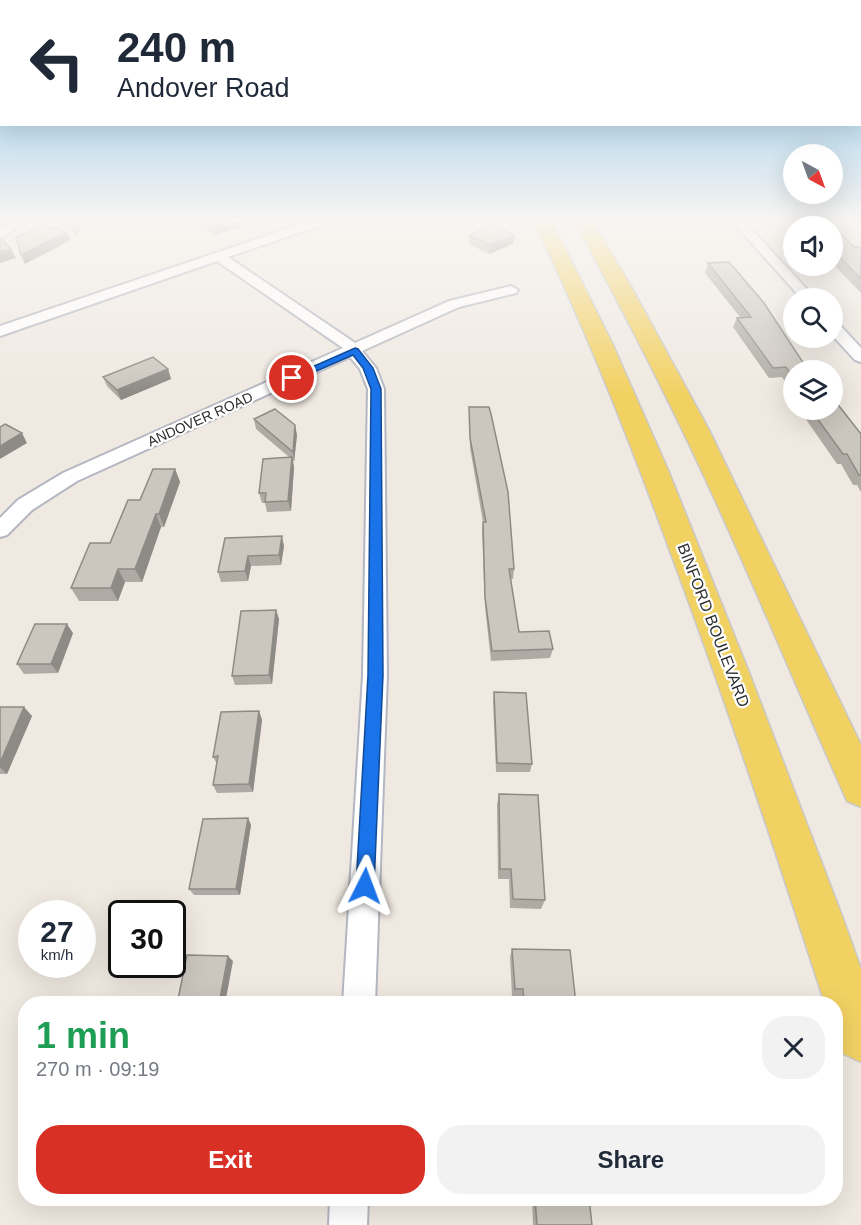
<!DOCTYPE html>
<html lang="en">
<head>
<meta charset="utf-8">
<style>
	body { margin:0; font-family:Arial,sans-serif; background:#f2f2f3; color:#1f2937; height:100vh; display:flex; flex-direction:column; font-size:22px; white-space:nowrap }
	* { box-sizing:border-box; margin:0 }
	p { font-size:20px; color:#747a83 }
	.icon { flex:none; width:33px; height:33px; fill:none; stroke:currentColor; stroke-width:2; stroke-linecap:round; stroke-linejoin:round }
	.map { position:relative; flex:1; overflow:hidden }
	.panel { position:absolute; left:18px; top:996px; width:825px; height:210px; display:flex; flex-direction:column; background:#fff; border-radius:24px; box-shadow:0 6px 24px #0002 }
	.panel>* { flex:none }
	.hud { position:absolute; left:0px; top:0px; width:861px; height:126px; box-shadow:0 6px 24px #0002; background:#fff; color:#1f2937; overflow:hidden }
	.needle { width:39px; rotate:139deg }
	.tools { position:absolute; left:783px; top:144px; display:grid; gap:12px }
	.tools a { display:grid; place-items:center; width:60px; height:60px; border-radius:50%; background:#fff; box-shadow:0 6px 24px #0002; font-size:30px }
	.speed { position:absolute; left:18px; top:900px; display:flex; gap:12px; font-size:30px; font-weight:700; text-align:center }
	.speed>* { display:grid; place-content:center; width:78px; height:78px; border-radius:50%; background:#fff; box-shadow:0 6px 24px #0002; line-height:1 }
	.speed small { font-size:15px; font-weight:400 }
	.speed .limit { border:3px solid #111; border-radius:9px; background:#fff; color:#111 }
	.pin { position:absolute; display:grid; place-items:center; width:51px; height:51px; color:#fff; margin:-26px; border:3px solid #fff; border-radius:50%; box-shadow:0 2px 6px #0007 }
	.me { position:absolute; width:66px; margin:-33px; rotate:3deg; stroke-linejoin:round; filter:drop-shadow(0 0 4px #0008) }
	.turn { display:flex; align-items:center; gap:21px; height:126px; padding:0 18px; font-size:27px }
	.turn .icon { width:78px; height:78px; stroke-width:2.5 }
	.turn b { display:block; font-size:42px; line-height:51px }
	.round { display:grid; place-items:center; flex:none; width:63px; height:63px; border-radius:24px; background:#f2f2f3 }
	.summary { display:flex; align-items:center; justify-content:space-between; height:102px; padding:0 18px }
	h1 { font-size:36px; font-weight:600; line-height:45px; color:#1e9e55 }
	.action { display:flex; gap:12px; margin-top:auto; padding:12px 18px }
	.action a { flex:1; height:69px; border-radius:24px; background:#d93025; color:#fff; font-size:24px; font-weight:600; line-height:69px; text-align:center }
	.action a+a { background:#f2f2f3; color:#1f2937 }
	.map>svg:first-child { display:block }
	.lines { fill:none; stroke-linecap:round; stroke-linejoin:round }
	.minor-casing { stroke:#b4b7c1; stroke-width:4 }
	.primary-casing { stroke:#c9c9c9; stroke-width:3 }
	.minor { fill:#fff; fill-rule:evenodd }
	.primary { fill:#f2d163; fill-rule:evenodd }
	.wall { fill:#afaba4 }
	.shaded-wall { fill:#8e8b86 }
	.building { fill:#cbc7bf; stroke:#8e8b86; stroke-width:1.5 }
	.route { fill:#1a73e8; stroke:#114b97; stroke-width:1.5 }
	.labels { text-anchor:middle; stroke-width:4.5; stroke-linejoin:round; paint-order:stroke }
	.far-street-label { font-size:14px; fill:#2e2e2e; stroke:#fff }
	.street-label { font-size:16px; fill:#2e2e2e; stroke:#fff }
</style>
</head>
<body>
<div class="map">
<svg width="861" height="1225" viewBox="0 0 861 1225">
	<rect width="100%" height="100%" fill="#efe9e1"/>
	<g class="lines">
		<defs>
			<path id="minor" d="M11,222H24L0,240V230Z
				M307,222H324L322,225L228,257L355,343L449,301L511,286L518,290L516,293L459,307L362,351L376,368L384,389L387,675L375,1004H343L363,675L368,389L360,369L350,357L77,481L32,510L7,535L0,537V518L18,500L63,473L343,348L217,261L0,336V326Z
				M733,222H745L815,298H801Z
				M832,321L837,322L861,348V362L855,360L832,335Z
				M330,1198H368L367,1225H329Z"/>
			<path id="primary" d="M534,222H552L613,345L668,470L750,675L842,916L861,969V1062L844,1054L836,1035V1004H825C778,858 730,713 677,570C634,452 589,335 534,222Z
				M575,222H593L633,290L709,430L861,745V807L847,801C803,702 761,601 716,502C673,407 625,314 575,222Z"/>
		</defs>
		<!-- minor casing -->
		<use href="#minor" class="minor-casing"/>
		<!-- primary casing -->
		<use href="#primary" class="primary-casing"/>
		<!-- minor -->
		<use href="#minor" class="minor"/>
		<!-- primary -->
		<use href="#primary" class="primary"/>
	</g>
	<!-- wall -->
	<path class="wall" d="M58,222H83L77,236Z
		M193,222H240L241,227L215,235Z
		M801,222H829L854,247H861V293L832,263V226H799Z
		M469,235H514L513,244L489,254L469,244Z
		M708,263L794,370V396L782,377L769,378L733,327L737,318L740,317L705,273Z
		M168,369L171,379L121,400L107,386L103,377Z
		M469,407L514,569L513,579H511L519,632L553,649L550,658L491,661L485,607L482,532L483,522L470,448Z
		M802,410H832L861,434V492L857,485H853L841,464H837L803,415L805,413Z
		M254,419L297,435L294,462L293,460L294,467L291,511L267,512L265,503H262L259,493L289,457L256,429Z
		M175,469L180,482L164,527H161L142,582H125L118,601H79L71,588L110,543L140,500Z
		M225,538L284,546L281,565L251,566L248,581L221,582L218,572Z
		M276,610L279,619L272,684L235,685L232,676Z
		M73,633L58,673L24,674L17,664Z
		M494,692L532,764L530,772H496L493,701Z
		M0,707L32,716L7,774H0Z
		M259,711L262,720L253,792L217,793L213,785L217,764L213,757Z
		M499,794L545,900L541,909L510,908L509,879H498L497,805Z
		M248,818L251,825L240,895H194L189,889Z
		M512,949L576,1004H520V996H512L510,957Z
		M532,1198H589L592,1225H533Z"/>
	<!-- shaded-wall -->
	<path class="shaded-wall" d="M76,222H83L77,236L74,227Z
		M229,222H240L241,227L215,235L213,226Z
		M67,232L71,240L25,264L21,255Z
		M514,235L513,244L489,254L490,245Z
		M11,249L16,258L0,263V252Z
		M168,369L171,379L121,400L117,390Z
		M295,425L297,435L294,462L293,452Z
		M22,433L27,443L0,459V446Z
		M292,457L294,467L291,511L288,501Z
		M175,469L180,482L164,527L159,514Z
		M156,514L161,527L142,582L135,569Z
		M282,536L284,546L281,565L279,555Z
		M248,556L251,566L248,581L245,571Z
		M118,569L125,582L118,601L111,588Z
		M276,610L279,619L272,684L269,675Z
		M67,624L73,633L58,673L51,664Z
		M24,707L32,716L7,774L0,767V763Z
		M259,711L262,720L253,792L249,784Z
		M248,818L251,825L240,895L236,889Z
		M228,956L233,961L225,1004H219Z"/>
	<!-- building -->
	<path class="building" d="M66,222H76L74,227Z
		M206,222H229L213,226Z
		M806,222H829L854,247H861V279L832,249V226H811Z
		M43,225L67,232L21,255L16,237Z
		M494,225L514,235L490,245L469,235Z
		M0,238L11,249L0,252Z
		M729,262L764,303L806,367H810L813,370H794V379L786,367L773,368L737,318L751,317L708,263Z
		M153,357L168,369L117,390L103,377Z
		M832,397L861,434V475H859L847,454H843L811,410H832Z
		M469,407H489L491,414L508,492L514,569H509L519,632L549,631L553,649L492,651L485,597L483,522H486L470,438Z
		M275,409L295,425L293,452L254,419Z
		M5,424L22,433L0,446V427Z
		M292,457L288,501L265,502L266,493H259L263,459Z
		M153,469H175L159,514H156L135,569H118L111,588H71L90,543H110L128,500H140Z
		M282,536L279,555L248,556L245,571L218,572L225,538Z
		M276,610L269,675L232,676L241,611Z
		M35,624H67L51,664H17Z
		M494,692L526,693L532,764L497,763Z
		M0,707H24L0,763Z
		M259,711L249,784L213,785L218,756L213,757L221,712Z
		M499,794L538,795L545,900L513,899L511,869H500Z
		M248,818L236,889H189L203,819Z
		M512,949L570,950L576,1004H524L523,989H515Z
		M187,955L228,956L219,1004H177Z
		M535,1198H589L592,1225H537Z"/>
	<!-- sky -->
	<linearGradient id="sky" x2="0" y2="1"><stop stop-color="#7abfeb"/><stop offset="0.56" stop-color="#f8f5f2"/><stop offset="1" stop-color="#f8f5f2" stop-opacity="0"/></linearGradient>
	<rect width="861" height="393" fill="url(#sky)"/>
	<!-- route -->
	<path class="route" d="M355,348L358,349L373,368L381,389L383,675L374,886L371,893L365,895L358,893L356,886L368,675L371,389L363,368L353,355L296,380L287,378Z"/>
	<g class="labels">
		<!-- far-street labels -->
		<g class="far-street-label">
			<text transform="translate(200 419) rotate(-24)" y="5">ANDOVER ROAD</text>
		</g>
		<!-- street labels -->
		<g class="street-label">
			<text transform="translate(714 625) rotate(69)" y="6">BINFORD BOULEVARD</text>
		</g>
	</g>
</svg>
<div class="tools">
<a><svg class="needle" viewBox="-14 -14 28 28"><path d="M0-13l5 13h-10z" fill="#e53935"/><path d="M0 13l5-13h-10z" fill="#747a83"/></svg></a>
<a><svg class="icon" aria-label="sound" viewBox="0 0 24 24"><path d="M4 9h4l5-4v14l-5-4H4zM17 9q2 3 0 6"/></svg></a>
<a><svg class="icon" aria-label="search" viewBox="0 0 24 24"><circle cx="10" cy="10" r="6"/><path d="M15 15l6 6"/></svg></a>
<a><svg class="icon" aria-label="layers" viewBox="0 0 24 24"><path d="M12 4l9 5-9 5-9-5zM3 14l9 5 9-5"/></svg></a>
</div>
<div class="speed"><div>27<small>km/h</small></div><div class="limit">30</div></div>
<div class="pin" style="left:292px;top:378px;background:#d93025"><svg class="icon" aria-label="arrive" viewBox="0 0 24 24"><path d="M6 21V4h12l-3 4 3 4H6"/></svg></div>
<svg class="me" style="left:365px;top:886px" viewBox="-20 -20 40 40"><path d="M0-17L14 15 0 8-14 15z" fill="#1a73e8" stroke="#fff" stroke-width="4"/></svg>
<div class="hud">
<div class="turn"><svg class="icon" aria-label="left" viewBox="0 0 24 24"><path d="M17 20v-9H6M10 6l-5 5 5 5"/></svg><div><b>240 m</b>Andover Road</div></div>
</div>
<section class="panel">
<div class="summary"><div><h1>1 min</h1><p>270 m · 09:19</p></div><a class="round"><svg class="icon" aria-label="close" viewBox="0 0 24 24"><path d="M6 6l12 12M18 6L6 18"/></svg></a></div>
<div class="action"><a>Exit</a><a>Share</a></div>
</section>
</div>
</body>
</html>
